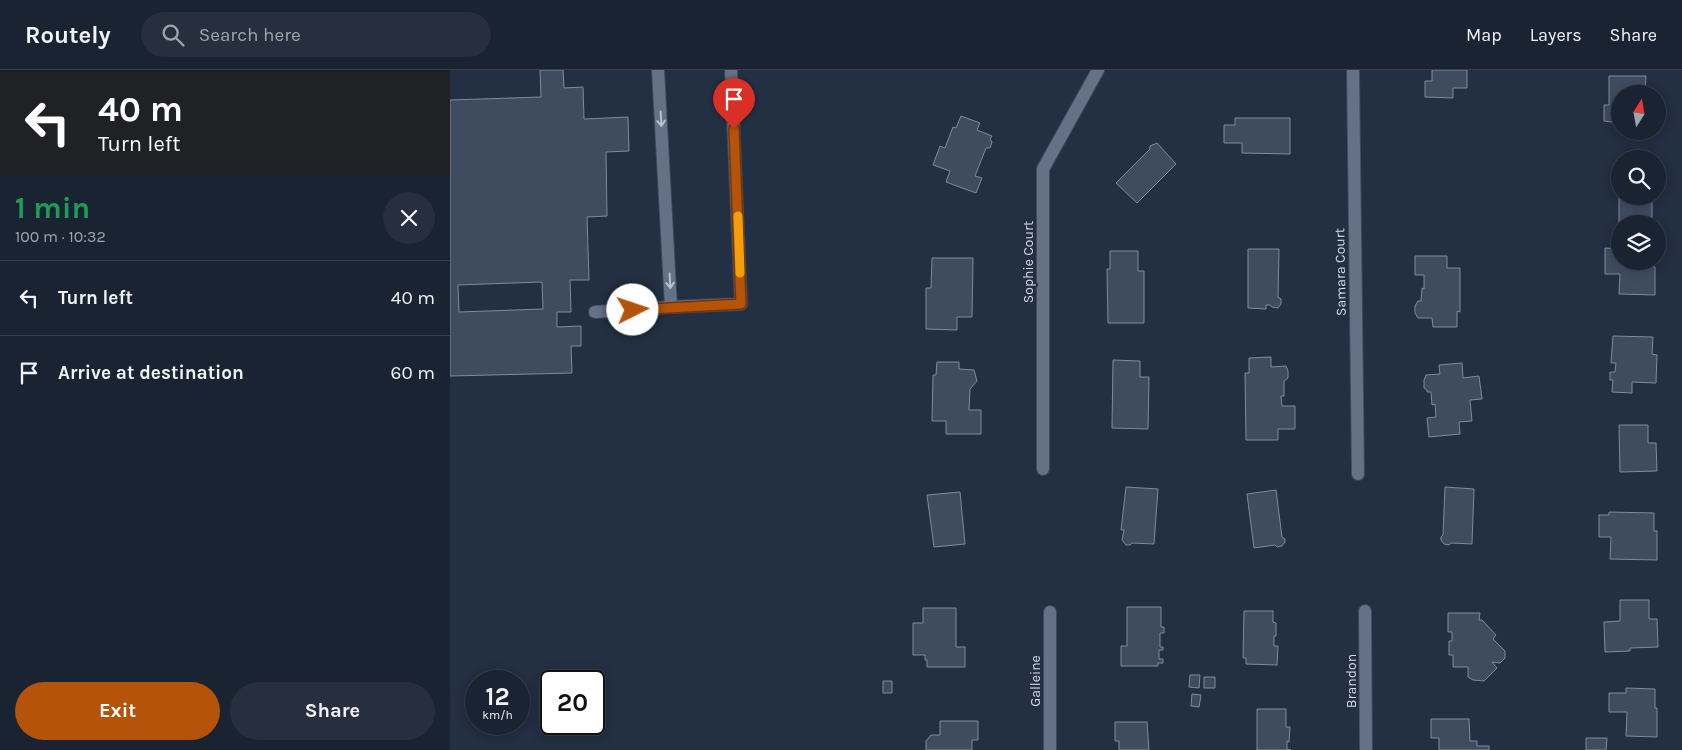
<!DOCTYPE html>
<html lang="en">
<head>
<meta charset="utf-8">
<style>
	body { margin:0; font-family:Karla,sans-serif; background:#272f3e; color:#f1f3f6; height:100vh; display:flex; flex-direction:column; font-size:19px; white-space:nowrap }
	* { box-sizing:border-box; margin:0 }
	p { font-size:16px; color:#9fa4ac }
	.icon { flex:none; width:28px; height:28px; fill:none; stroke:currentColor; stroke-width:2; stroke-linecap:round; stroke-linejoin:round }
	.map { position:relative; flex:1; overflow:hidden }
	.details { display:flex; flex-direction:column; background:#1a2332; width:450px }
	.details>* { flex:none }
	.banner { background:#202124; color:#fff; overflow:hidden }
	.needle { width:32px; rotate:11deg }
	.tools { position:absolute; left:1161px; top:15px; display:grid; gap:10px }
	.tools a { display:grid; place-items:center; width:55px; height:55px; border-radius:50%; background:#1a2332; box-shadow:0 2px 12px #0003,0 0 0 1px #38404d; font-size:25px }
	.speed { position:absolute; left:15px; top:600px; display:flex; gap:10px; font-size:25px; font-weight:700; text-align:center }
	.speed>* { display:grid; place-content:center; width:65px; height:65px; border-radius:50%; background:#1a2332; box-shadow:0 2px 12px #0003,0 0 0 1px #38404d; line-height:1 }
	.speed small { font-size:12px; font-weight:400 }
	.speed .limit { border:2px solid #111; border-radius:8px; background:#fff; color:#111 }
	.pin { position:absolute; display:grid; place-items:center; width:42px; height:42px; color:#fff; margin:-51px -21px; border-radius:50% 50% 50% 0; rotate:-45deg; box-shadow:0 0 5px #0007 }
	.pin .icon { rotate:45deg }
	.me { position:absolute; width:55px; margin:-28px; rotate:86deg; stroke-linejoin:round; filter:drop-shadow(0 0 4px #0008) }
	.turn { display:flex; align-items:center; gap:18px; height:105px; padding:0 15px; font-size:22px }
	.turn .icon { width:65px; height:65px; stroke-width:2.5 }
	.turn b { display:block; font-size:35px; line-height:42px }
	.round { display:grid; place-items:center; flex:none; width:52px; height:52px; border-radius:26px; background:#272f3e }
	.head { display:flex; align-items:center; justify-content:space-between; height:85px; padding:0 15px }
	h1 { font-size:30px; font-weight:700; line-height:38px; color:#1e9e55 }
	.cta { display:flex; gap:10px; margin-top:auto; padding:10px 15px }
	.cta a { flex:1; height:58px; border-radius:30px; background:#b45309; color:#fff; font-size:20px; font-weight:700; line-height:58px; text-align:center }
	.cta a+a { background:#272f3e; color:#f1f3f6 }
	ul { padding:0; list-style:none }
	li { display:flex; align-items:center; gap:15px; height:75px; padding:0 15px; border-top:1px solid #38404d }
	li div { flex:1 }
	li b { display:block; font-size:19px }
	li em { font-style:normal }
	header { display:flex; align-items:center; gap:30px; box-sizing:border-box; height:70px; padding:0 25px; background:#1a2332; border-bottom:1px solid #38404d }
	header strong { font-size:24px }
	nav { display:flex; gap:28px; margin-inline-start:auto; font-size:18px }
	.search { width:350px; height:45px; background:#272f3e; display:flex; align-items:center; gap:12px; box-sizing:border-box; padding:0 18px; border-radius:28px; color:#9fa4ac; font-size:19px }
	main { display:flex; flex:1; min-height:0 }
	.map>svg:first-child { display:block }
	.building { fill:#3f4c60; stroke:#7d8ba2; fill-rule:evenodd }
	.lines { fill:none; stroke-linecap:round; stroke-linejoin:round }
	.minor-casing { stroke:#404a5a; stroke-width:14 }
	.minor { stroke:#647187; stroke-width:12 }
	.oneway { stroke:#b7c0cf }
	.route-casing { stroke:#753606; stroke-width:12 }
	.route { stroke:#b45309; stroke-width:9 }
	.slow { stroke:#f59e0b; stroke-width:9 }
	.labels { text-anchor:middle; stroke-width:4; stroke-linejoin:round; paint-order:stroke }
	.street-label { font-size:14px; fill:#d3dbe7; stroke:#232f42 }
</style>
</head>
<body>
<header>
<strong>Routely</strong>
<div class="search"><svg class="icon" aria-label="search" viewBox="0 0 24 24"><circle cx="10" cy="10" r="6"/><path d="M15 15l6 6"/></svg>Search here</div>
<nav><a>Map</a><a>Layers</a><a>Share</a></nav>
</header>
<main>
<section class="details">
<div class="banner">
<div class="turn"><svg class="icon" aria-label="left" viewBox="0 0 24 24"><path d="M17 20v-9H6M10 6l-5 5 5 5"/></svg><div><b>40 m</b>Turn left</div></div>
</div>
<div class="head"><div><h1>1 min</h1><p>100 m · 10:32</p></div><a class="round"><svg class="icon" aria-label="close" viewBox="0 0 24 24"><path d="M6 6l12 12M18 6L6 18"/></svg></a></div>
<ul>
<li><svg class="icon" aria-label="left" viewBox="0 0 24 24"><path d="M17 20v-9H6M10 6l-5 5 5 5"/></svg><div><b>Turn left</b></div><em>40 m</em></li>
<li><svg class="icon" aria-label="arrive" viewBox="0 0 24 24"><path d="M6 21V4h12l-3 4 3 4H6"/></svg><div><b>Arrive at destination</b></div><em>60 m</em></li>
</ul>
<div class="cta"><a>Exit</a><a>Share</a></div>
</section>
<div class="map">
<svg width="1232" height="680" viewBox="0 0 1232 680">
	<rect width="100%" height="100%" fill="#232f42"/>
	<!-- building -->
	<path class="building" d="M90,0H113L114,18L133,17L134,49L178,47L179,81L156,82L157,146L137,147L139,210H120L121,242H107V257L131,256V276H121L122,303L0,306V30L91,27ZM92,212L93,239L9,242L8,215Z
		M982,0H1017V18H1003V28L975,27V11H982Z
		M1159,6H1196L1195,24H1170V53L1154,51V35H1159Z
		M511,46L530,53L527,60L542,66L540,69L542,72L540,78H536L525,106L532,108L526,123L496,112L500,101L483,95L490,76L495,78L503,57L506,58Z
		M785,48H840V84L792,83V73H774V55H785Z
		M707,73L726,94L687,133L666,113L700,79V76Z
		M1169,100L1170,126H1202V154H1169Z
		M1155,178L1170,179V191H1203V196L1205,197V225L1169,224L1170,204H1155Z
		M798,179H829L828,227L831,229V234L828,238L822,237L820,235H816V239L798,238Z
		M660,181H688V201H694V253H658L657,199H660Z
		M965,186H997V198H1010V242L1007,241V257H983L982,248H968L965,243V236L968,231H971L972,218L974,219V205H965Z
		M482,188H523L522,247H507V260L476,259V218H481Z
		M1163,266L1203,267L1202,284L1207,285L1206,313L1182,312V323L1162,322L1163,310H1160V302H1165L1166,293H1161Z
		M821,287V297L836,296L838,301V308L834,311V326H831L832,336H845V359H828V370H796L795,303H799V288Z
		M663,290L690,291V307H699L698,359L662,358Z
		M487,292H509V299L524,300L527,311L520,319L519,340H531V364H496V351H482L483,305H486Z
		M1012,293L1013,308L1029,306L1032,329L1020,330L1022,351L1009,352L1010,364L979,367L977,348L986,347L985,334L982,335L981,322H977V320L974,318V310L976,305L990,304L989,295Z
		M1169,355H1198V373H1206L1207,401L1170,402Z
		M676,417L708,419L704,474L682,473L680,475H676L672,470L674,460H671Z
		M995,417L1024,419L1022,474L1001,473L999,475L994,474L991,470V467L993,465Z
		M826,420L832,467L835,469V472L832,476L827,477L825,475L804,478L797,424Z
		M510,422L515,474L484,477L477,425Z
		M1159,442L1204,443V461H1207V490L1160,489L1161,467H1149V445H1159Z
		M1170,530H1199V549H1207L1208,577L1180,578V581L1155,582L1154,552L1170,551Z
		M677,537H711V557H714V563H710V577H713V580H709V589H713V593H708V596H671V576H677Z
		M473,538H506V577H515V597H477V590H475V585H463V553H473Z
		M794,541H823V552L826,553V566H824V576H828L827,595L796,594V588H793Z
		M998,543H1030L1029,550H1032L1046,565L1043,569L1055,581V588L1050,593L1042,592L1047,598L1034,611L1023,610L1018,607V597H1003V585H999V571H1002V562H998Z
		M740,605H750L749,618L739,617Z
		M754,607H765V618H754Z
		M433,611H442V623H433Z
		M1176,618L1205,619V638H1207V667L1176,666L1177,642H1159V623H1176Z
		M742,624L751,625L749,637L741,636Z
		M807,639H836V657H840L839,672L837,671V679L841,680H807Z
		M981,649H1019L1020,671H1027V676H1039V680H989V668H981Z
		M490,651H528V670H522V680H476V671L481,665H490Z
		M665,652H697L699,680H669V671H665Z
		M1136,668H1157L1156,680H1136Z"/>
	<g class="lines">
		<defs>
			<path id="minor" d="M208,0L221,237
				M903,0L908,404
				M145,242L221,237L291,234L281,0
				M593,399V99L648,0
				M915,541L916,680
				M600,542V680"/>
		</defs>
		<!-- minor casing -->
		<use href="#minor" class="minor-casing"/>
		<!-- minor -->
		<use href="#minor" class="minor"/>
	</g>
	<!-- one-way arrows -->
	<defs><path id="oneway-shaft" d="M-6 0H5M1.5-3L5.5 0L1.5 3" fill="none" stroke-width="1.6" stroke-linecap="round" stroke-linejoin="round" transform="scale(1.25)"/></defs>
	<g class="oneway">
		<use href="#oneway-shaft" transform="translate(211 49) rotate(87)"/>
		<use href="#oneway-shaft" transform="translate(220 211) rotate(87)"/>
	</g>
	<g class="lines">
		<defs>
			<path id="route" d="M183,240L291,234L284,59"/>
		</defs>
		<!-- route casing -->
		<use href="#route" class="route-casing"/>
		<!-- route -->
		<use href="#route" class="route"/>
		<!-- slow -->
		<path class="slow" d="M288,146L290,203"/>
	</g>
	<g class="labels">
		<!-- street labels -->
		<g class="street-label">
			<text transform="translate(578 192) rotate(-90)" y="5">Sophie Court</text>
			<text transform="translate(890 202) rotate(-91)" y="5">Samara Court</text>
			<text transform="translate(585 611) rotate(-90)" y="5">Galleine</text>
			<text transform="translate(901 611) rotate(-90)" y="5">Brandon</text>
		</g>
	</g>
</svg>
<div class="tools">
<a><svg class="needle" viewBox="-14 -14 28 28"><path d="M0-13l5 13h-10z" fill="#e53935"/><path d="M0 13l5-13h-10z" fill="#9fa4ac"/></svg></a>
<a><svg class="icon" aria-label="search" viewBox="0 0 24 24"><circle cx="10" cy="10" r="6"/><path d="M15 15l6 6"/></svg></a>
<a><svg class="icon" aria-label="layers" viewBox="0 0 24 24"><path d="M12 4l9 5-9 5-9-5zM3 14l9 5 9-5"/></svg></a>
</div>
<div class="speed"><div>12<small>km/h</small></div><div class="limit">20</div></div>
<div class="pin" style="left:284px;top:59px;background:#d93025"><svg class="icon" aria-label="arrive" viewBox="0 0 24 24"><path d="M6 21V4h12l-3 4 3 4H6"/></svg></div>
<svg class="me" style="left:183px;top:240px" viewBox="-20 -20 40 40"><circle r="19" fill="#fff"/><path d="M0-13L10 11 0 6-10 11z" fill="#b45309"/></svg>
</div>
</main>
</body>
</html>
